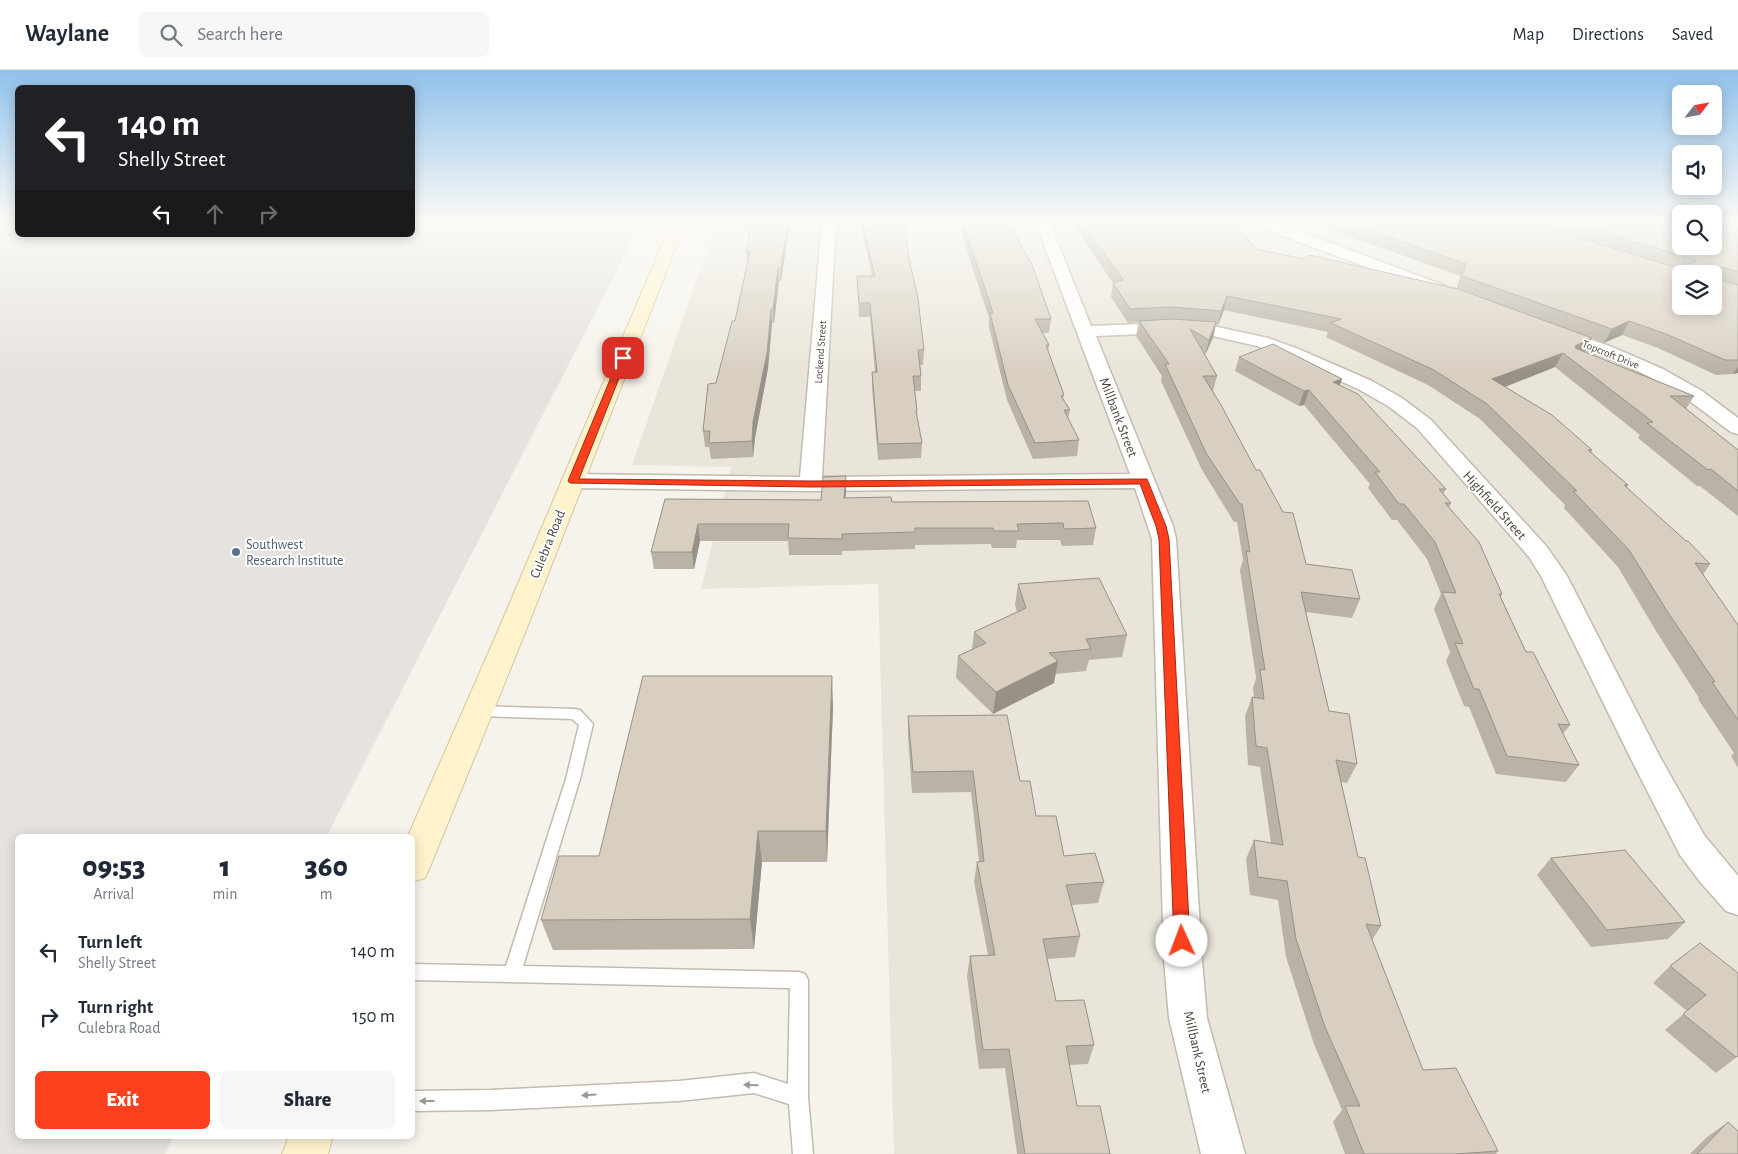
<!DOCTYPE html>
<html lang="en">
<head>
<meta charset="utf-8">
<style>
	body { margin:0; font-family:"Alegreya Sans",sans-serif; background:#f6f6f7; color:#1f2937; height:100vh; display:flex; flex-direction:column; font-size:19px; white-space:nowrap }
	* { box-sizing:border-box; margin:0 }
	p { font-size:16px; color:#747a83 }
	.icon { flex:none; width:28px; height:28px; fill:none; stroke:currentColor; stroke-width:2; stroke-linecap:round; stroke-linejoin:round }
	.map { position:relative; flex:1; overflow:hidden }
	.panel { position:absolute; left:15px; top:764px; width:400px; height:305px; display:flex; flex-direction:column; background:#fff; border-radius:8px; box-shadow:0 2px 12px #0003 }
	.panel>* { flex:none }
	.guide { position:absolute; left:15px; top:15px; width:400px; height:152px; border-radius:8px; box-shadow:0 2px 12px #0003; background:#202124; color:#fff; overflow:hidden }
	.needle { width:32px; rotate:58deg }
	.tools { position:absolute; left:1672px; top:15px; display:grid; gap:10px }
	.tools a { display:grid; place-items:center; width:50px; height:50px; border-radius:8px; background:#fff; box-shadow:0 2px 12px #0003; font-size:25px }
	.pin { position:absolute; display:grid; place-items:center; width:42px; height:42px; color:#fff; margin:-21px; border-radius:10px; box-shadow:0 2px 8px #0006 }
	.me { position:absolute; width:55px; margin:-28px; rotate:358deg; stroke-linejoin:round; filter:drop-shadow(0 0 4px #0008) }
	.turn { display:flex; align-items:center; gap:18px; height:105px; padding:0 20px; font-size:22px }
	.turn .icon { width:65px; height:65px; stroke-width:2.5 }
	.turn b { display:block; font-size:35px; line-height:42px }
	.lanes { display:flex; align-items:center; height:48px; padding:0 20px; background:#0003; justify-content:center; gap:25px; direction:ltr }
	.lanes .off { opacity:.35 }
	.eta { display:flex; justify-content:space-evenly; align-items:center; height:85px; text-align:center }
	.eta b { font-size:30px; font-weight:800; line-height:35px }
	.cta { display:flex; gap:10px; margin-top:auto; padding:10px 20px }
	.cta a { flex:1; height:58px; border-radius:8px; background:#fc3f1d; color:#fff; font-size:20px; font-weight:800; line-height:58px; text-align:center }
	.cta a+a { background:#f6f6f7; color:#1f2937 }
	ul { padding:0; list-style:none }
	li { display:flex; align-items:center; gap:15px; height:65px; padding:0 20px }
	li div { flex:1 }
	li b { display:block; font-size:19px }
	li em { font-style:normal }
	header { display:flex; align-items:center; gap:30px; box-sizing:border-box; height:70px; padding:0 25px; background:#fff; border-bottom:1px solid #e0e1e3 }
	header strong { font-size:24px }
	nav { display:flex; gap:28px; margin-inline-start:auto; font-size:18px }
	.search { width:350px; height:45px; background:#f6f6f7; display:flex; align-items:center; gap:12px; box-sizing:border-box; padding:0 18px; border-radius:8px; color:#747a83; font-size:19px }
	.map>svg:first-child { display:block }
	.residential { fill:#eae5da; fill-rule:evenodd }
	.industrial { fill:#e6e2dd }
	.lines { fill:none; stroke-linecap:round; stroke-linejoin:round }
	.service-casing { stroke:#c2bbae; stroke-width:3 }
	.minor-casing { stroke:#c2bbae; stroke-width:3 }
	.secondary-casing { stroke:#d6c79b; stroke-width:2 }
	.service { fill:#fff; fill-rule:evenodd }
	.minor { fill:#fff; fill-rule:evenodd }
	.secondary { fill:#fff3cd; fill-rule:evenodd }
	.wall { fill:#bab2a6 }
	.shaded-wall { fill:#979187 }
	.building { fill:#d8cfc1; stroke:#979187; fill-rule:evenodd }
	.oneway { fill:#9c9892 }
	.route { fill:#fc3f1d; stroke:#a42913 }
	.service-dot { fill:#5c6f8a; stroke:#fff; stroke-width:2 }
	.labels { text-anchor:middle; stroke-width:4; stroke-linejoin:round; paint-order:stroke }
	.far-street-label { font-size:11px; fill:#4b4439; stroke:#fff }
	.street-label { font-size:14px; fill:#4b4439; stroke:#fff }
	.service-label { font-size:14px; fill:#4e5e75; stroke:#fff; text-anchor:start }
</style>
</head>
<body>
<header>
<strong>Waylane</strong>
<div class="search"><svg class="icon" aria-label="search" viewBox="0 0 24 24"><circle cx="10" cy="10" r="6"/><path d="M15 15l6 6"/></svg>Search here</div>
<nav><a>Map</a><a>Directions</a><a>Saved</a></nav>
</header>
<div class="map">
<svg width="1738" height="1084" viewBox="0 0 1738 1084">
	<rect width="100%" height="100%" fill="#f6f3ec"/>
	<!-- residential -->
	<path class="residential" d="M717,151H1681V176H1714L1738,151V1084H894L878,514L701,519L731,397L632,395ZM1681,204H1714V236H1681Z"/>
	<!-- industrial -->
	<path class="industrial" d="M0,151H17L18,165H412L413,151H642L327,766H18V1066H174L165,1084H0Z"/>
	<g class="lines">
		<defs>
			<path id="service" d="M478,636L575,639L580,640L593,654L580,709L523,896L799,902L805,904L808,910V1027L813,1084H793L789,1034L754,1023L679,1031L490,1040L412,1041V1021L490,1020L679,1011L754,1003L788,1014L790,918L412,910V894L506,896L566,709L579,655L572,649L478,646L473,645L471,641L473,637Z"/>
			<path id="minor" d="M822,151H836L822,407L1130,404L1035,151H1049L1091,256L1168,253L1213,256L1268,268L1296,278L1372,311L1402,328L1431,350L1547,477L1567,506L1660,687L1704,765L1738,806V845L1726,841L1701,813L1680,785L1632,691L1541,506L1529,487L1417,358L1388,336L1358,319L1284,286L1257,276L1213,266L1168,263L1096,266L1173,456L1176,469L1202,890L1207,948L1245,1084H1201L1169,948L1164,890L1152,469L1135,418L811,421L573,418L565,416L562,411L565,406L573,404L800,407Z
				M1255,151H1272L1446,216L1448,219L1446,222H1434L1272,162Z
				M1554,257L1612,277L1663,299L1702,321L1738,348V364L1731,362C1709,346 1689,329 1665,315C1628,294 1587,281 1548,266L1545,262L1548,258Z"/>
			<path id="secondary" d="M672,151H686L525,563L430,797L425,808L412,812V766H408L497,563Z
				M289,1066H333L328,1084H282Z"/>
		</defs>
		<!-- service casing -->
		<use href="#service" class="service-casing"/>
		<!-- minor casing -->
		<use href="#minor" class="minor-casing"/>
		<!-- secondary casing -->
		<use href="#secondary" class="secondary-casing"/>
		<!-- service -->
		<use href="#service" class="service"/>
		<!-- minor -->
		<use href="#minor" class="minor"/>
		<!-- secondary -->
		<use href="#secondary" class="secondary"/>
	</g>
	<!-- wall -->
	<path class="wall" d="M747,151H790L781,211H779L774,253H772L768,298L755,368L753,387L711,389L709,377H705L703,361L716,313L735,251L747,194L746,181L751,155H748Z
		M862,151L909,188L924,280L923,295H920L921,306V321H915L917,341V347L922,373L921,388L878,390L872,317V302H875L870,247H859L857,206H872L862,162Z
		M960,151H1009L1051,249L1049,263H1043L1049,275L1048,282L1064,325L1063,329L1070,340L1068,349L1079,370L1077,386L1033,389L1007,330L989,257V248L962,166L963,158Z
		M1072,151H1232L1256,179L1304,189L1457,218L1460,206L1306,151H1738V303L1733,304L1716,305L1658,278L1622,265L1604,273L1592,268L1585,282L1694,326L1686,339L1738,380V446L1700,416H1697L1638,368L1640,365L1555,297L1504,317L1592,380L1591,383L1628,415L1627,418L1710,494L1703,505L1738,555V698L1731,686L1734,683L1698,629L1699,628L1656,561L1618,497L1564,438L1565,435L1480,349L1428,315L1326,267L1328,262L1224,240L1218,255H1216L1213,268L1205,285L1217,306L1213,321L1306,494L1360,529L1352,548L1306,542L1329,641L1357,694L1347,713L1341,712L1358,787L1381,856L1372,870L1423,1000L1498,1081L1496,1084H1345L1333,1052L1342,1040L1314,974L1286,887L1278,830L1250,825L1246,789L1254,770L1271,773L1260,697L1248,695L1245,646L1252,627L1254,628L1253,618L1256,608L1240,500L1243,490L1237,452H1234L1202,400L1161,311L1162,306L1136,266L1139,252L1128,253L1111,227L1113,213L1072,153Z
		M1239,287L1340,315L1446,419L1443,424L1451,433L1449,438L1502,524L1501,527L1526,582L1570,655L1563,664L1579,695L1566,712L1496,704L1469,637L1464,636L1446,591L1450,582L1434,539L1441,524L1427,489L1397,450H1392L1368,418L1370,414L1304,335L1299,336L1235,301Z
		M846,406L845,428L892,432L1088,431L1096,458L1093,475L1062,476L1060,470H1017L1016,478H992L991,474L915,475V479L842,481V485H789L788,471H700L694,499H654L651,482L665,429L821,430Z
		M1018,514L1127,565L1122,587L1089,590L1086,601L1055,604L1054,613L993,644L956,608L958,586L972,579L974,562L1017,542L1015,535Z
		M833,637L827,792H762L754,879L553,880L541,850L599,786Z
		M908,646L1020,711L1036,746L1064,786L1104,812L1098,833L1072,835L1080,866L1075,887L1047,889L1056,931L1094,975L1088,994L1069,995L1077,1036L1110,1084H1017L1005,998L979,999L967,906L970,886L988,885L974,812L977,792L979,791L971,722L912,723L908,667Z
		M1551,788L1685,852L1668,869L1591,877L1537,805Z
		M1700,873L1738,986L1716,1003L1665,960L1687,941L1653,913L1670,896Z
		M1728,1052L1738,1084H1690L1707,1067Z"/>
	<!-- shaded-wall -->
	<path class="shaded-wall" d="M788,151H790L781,211V198Z
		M778,198L779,211L774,253L773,239Z
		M1227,226L1224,240L1218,255L1221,241Z
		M771,239L772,253L768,298L755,368L753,387L752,371L753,352Z
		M1629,251L1622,265L1604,273L1612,259Z
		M1216,252L1213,268L1205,285L1209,270Z
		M1592,268L1584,282L1572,288L1575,276Z
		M1563,283L1555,297L1485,325L1492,309Z
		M1738,297V303L1733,304Z
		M1342,309L1337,324L1333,312Z
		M1309,320L1304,335L1299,336L1304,321Z
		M846,406V423L844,445V428Z
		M698,454L700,471L694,499L692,482Z
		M1058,591L1054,613L993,644L996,622Z
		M832,606L833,637L827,792L826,761Z
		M758,761L762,792L754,879L750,849Z"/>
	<!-- building -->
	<path class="building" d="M752,151H788L781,198H778L773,239H771L767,283L753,352L752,371L709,373L710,361H703L708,314L716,313L732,251H735L750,181H746Z
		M862,151H904L909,188L918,229L924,280H918L921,306H913L917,341H916L922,373L878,374L872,302H877L870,233H859L857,206H875Z
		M965,151H1009L1016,167L1032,195L1051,249H1035L1049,275H1046L1064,325L1061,326L1070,340H1064L1079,370L1035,373L1008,315L990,243H993L963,153H966Z
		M1081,151H1232L1256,179L1304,189L1309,185L1458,219L1592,268L1575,276L1578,277L1575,278L1694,326H1670L1738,380V421L1711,399L1708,400L1647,353L1653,352L1563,283L1492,309L1552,345L1592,380H1588L1628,415H1624L1686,471H1688L1710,494L1695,493L1738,555V650L1712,612H1715L1669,544L1629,480L1573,421H1577L1487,334L1434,300L1331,253L1341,249L1227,226L1221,241L1171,237L1130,239L1113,213L1123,210Z
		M1343,151H1523L1688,201L1690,199V193H1695L1696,190L1565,151H1681V176H1714V151H1738V202L1722,197L1720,199V210L1738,215V290H1725L1666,264L1629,251L1612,259L1462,206L1466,194ZM1681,204H1714V236H1681Z
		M1171,249L1216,252L1209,270L1190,259L1217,306H1203L1221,335L1256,400H1260L1283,442L1293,443L1306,494L1352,500L1360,529L1301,522L1329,641L1349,644L1357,694L1336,690L1358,787L1365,788L1381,856L1366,854L1423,1000L1456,998L1498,1081L1456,1084H1364L1345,1036H1360L1325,957L1296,869L1287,811L1258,807L1254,770L1283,775L1267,678L1256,676L1252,627L1264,629L1260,599L1265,600L1246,481L1250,482L1242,434H1240L1206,383L1165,294H1169L1139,251Z
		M1273,274L1342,309L1333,312L1358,324L1446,419H1439L1451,433H1445L1479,472L1502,524H1499L1526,582H1533L1570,655L1558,654L1579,695L1507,686L1479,619H1474L1455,573L1463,574L1442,522L1456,523L1435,472L1404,434H1399L1375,402H1380L1309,320L1304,321L1239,287Z
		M846,406L844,428L891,427L892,432L1088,431L1096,458L1064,459L1063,453L1017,454L1019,461H994L993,458H915V462L842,464V469L788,468L789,454H698L692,482H651L665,429L821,430L823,407Z
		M1099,508L1127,565L1086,569L1091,579L1049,583L1058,591L996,622L958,586L986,573L974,562L1026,538L1018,514Z
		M643,606H832L826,761H758L750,849L541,850L559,786H599Z
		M1007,645L1020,711H1030L1036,746H1056L1064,786L1095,783L1104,812L1066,815L1080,866L1043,869L1056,931L1084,930L1094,975L1066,976L1077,1036H1100L1110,1084H1025L1009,979L983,980L970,886L995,885L977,792L984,791L973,701L913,702L908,646Z
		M1625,780L1685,852L1607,860L1551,788Z
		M1700,873L1738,903V986L1736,987L1683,944L1706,925L1670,896Z
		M1728,1052L1738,1061V1084H1697Z"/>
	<!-- one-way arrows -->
	<defs><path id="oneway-solid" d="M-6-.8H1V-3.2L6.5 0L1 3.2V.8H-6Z" transform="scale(1.25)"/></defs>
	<g class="oneway">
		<use href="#oneway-solid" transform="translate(751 1015) rotate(-178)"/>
		<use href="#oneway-solid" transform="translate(589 1025) rotate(177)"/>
		<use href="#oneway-solid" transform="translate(427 1031) rotate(180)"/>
	</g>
	<!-- sky -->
	<linearGradient id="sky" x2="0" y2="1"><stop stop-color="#8fc1ec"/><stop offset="0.5" stop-color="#fbfaf6"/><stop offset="1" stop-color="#fbfaf6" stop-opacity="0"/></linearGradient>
	<rect width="1738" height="302" fill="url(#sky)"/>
	<!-- route -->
	<path class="route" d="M623,285L627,288L579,409L811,411L1147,409L1166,456L1169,469L1190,871L1187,876L1182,878L1176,876L1174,871L1159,469L1156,456L1140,414L811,417L570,413L568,411L619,288Z"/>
	<!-- markers -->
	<circle class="service-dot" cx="236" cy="482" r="5"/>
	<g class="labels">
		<!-- far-street labels -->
		<g class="far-street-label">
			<text transform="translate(820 282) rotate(-86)" y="4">Lockend Street</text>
			<text transform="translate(1611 284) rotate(22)" y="4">Topcroft Drive</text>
		</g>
		<!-- street labels -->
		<g class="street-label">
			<text transform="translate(1119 347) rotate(69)" y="5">Millbank Street</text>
			<text transform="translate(1495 435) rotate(48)" y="5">Highfield Street</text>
			<text transform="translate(547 474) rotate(-68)" y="5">Culebra Road</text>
			<text transform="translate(1198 982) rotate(77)" y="5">Millbank Street</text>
		</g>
		<!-- service labels -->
		<g class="service-label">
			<text x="246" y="479">Southwest<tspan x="246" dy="16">Research Institute</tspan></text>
		</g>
	</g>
</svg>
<div class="tools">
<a><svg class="needle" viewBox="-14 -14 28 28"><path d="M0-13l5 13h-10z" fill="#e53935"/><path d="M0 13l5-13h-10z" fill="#747a83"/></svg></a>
<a><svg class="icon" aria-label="sound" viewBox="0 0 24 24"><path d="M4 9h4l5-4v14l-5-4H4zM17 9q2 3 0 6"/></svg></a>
<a><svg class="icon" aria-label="search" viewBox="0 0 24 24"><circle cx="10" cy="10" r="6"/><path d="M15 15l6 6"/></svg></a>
<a><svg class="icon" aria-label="layers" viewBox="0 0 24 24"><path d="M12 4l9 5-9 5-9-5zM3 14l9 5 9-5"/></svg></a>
</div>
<div class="pin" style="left:623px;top:288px;background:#d93025"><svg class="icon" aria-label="arrive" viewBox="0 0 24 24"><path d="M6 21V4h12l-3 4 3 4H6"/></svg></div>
<svg class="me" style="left:1182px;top:871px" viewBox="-20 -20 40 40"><circle r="19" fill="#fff"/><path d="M0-13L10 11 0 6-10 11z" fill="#fc3f1d"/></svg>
<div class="guide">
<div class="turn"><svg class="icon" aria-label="left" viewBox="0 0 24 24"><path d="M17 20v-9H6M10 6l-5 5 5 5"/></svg><div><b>140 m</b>Shelly Street</div></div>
<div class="lanes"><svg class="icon" aria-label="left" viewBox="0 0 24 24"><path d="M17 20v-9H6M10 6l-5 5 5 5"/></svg><svg class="icon off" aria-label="ahead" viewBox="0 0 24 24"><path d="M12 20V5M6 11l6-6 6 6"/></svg><svg class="icon off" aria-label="right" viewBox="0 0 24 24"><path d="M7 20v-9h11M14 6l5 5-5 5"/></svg></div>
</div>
<section class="panel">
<div class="eta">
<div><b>09:53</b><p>Arrival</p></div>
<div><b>1</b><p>min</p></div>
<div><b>360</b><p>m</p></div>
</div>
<ul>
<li><svg class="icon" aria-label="left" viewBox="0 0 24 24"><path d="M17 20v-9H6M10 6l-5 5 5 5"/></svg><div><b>Turn left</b><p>Shelly Street</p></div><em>140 m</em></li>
<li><svg class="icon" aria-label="right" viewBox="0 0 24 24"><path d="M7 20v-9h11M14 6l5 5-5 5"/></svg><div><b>Turn right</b><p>Culebra Road</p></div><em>150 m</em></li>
</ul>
<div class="cta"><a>Exit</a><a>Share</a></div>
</section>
</div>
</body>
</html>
